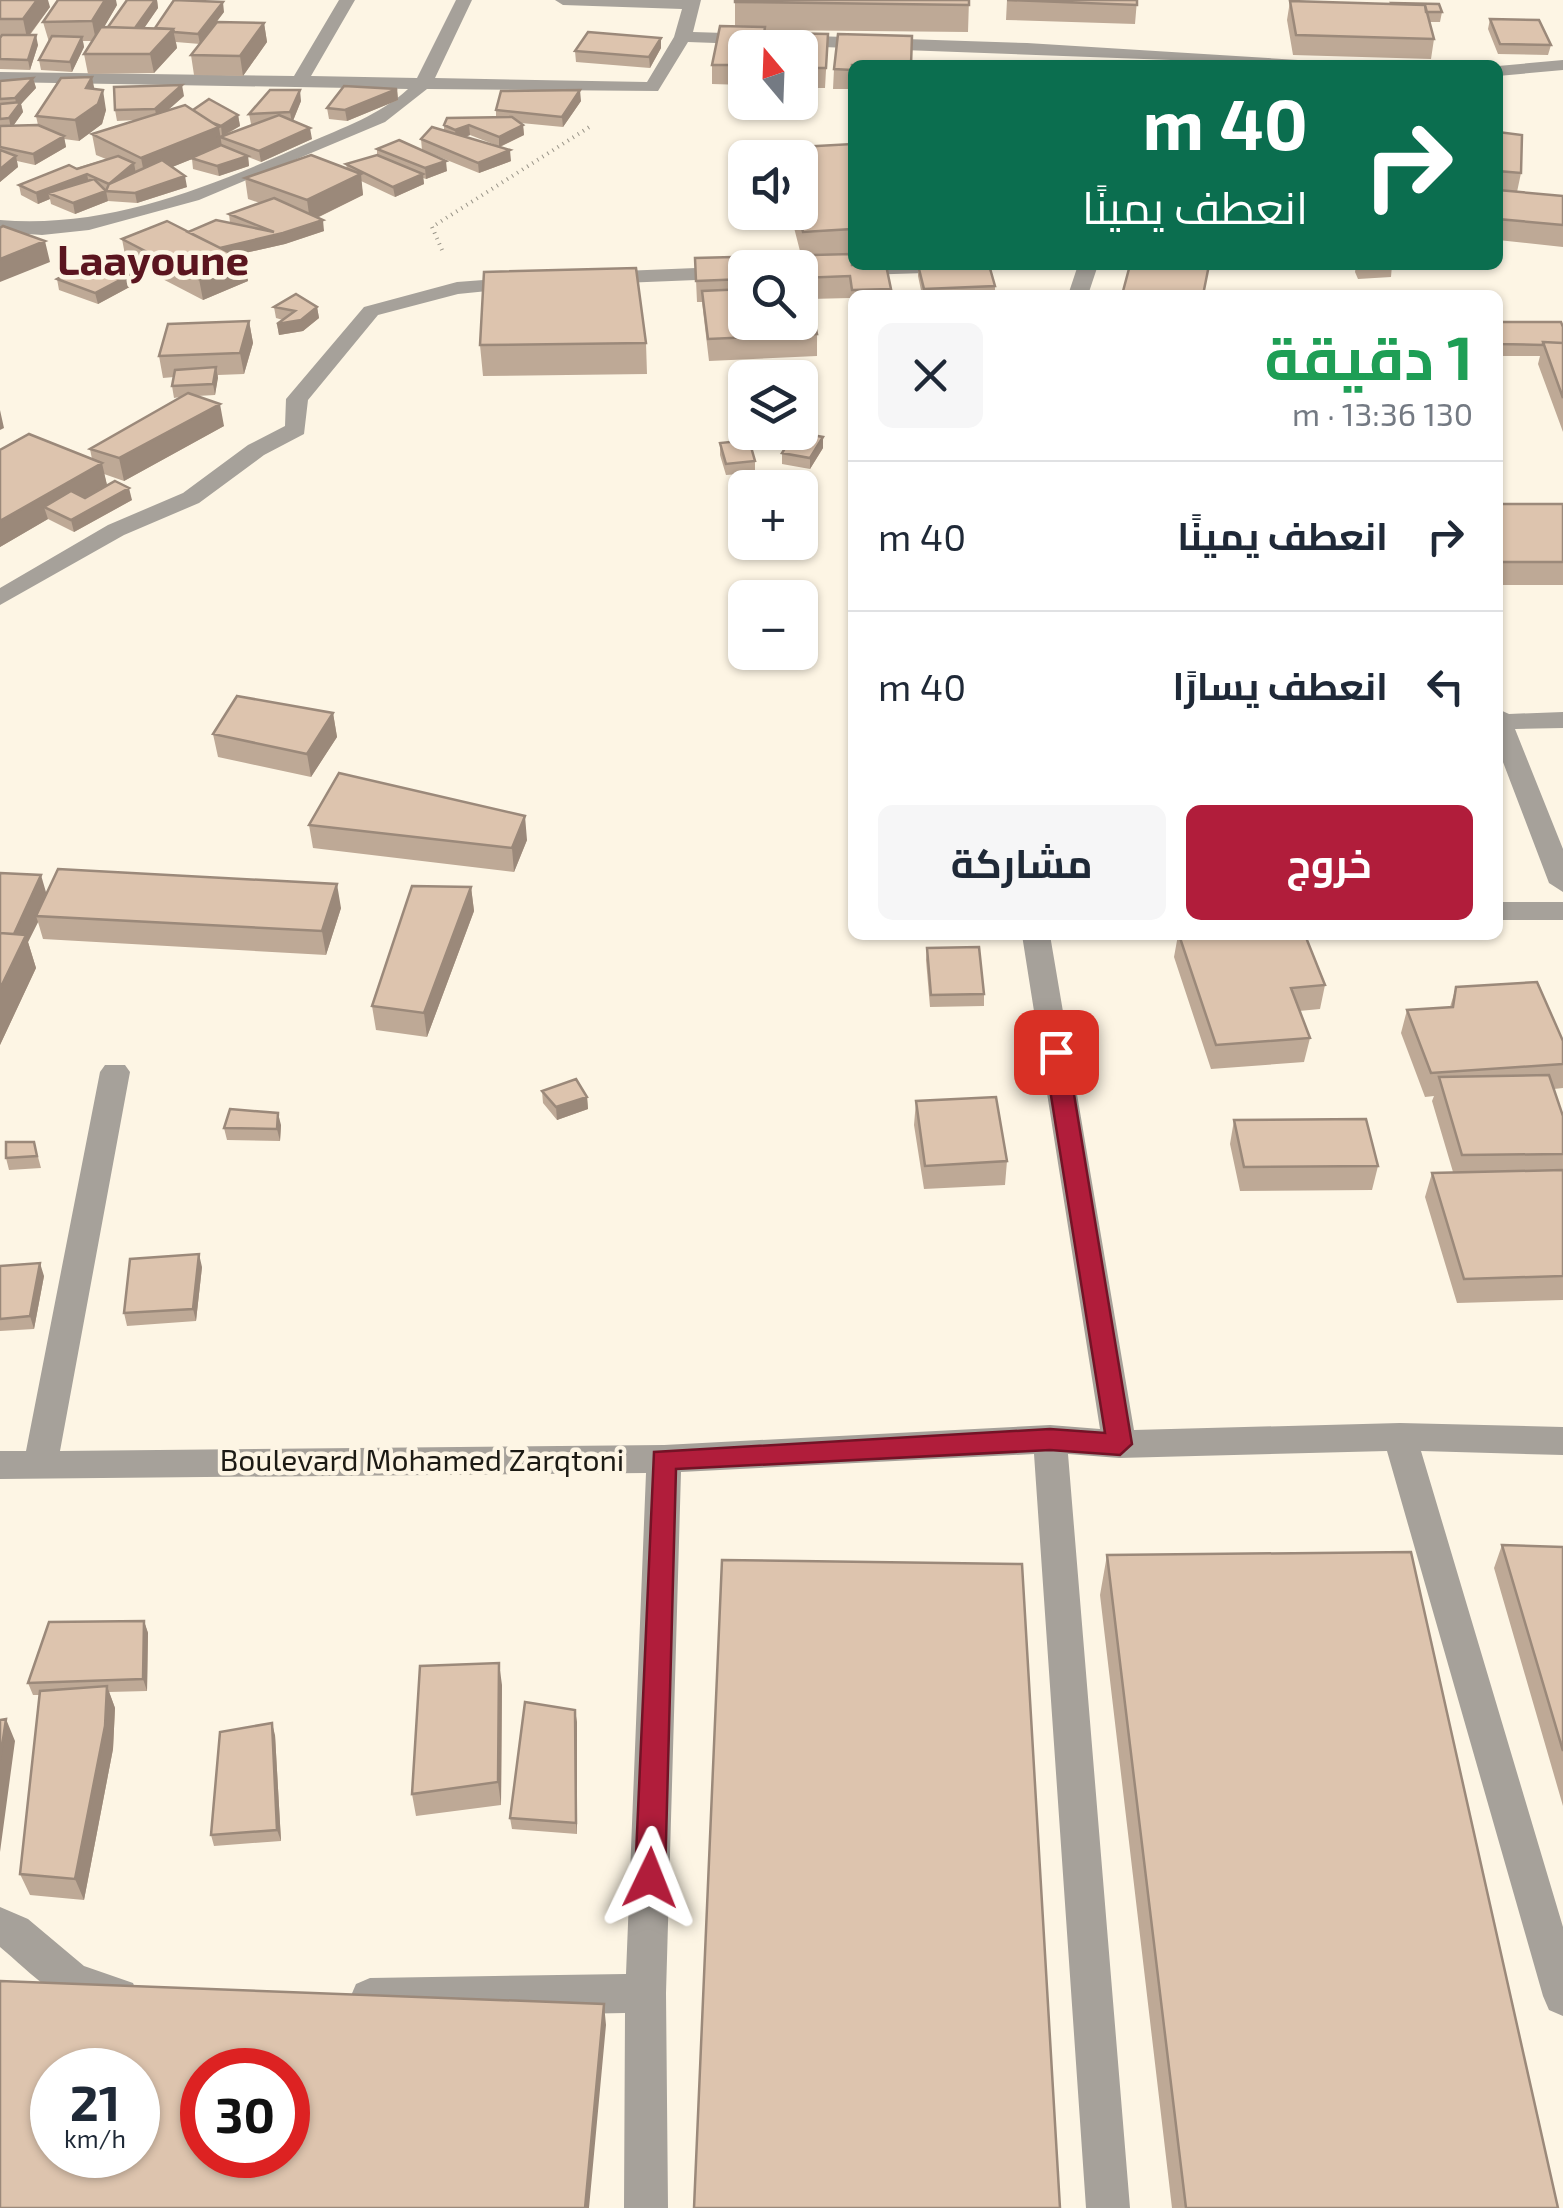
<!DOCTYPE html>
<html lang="ar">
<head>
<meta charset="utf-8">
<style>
	body { margin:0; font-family:"Exo 2",Cairo,sans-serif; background:#f6f6f7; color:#1f2937; direction:rtl; height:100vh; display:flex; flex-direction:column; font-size:38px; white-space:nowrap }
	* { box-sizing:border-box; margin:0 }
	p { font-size:32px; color:#747a83 }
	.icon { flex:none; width:55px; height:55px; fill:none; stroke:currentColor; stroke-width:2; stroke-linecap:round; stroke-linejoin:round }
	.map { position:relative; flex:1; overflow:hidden; direction:ltr }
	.details { position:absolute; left:848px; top:290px; width:655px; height:650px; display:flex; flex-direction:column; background:#fff; border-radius:15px; box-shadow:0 2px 8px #0004; direction:rtl }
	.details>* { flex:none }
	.hud { position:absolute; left:848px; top:60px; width:655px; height:210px; border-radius:15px; box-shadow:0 2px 8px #0004; direction:rtl; background:#0b6e4f; color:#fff; overflow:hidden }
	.needle { width:65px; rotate:341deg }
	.fabs { position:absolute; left:728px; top:30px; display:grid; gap:20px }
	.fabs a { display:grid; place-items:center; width:90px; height:90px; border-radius:15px; background:#fff; box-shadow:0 2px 8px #0004; font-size:50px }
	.speed { position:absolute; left:30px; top:2048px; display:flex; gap:20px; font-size:50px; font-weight:700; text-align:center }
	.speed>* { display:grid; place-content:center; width:130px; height:130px; border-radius:50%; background:#fff; box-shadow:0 2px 8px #0004; line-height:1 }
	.speed small { font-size:25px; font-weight:400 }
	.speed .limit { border:15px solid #d22; background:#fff; color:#111 }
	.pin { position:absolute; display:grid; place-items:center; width:85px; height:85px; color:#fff; margin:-42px; border-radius:20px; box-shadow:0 5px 15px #0006 }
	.me { position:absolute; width:110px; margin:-55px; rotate:2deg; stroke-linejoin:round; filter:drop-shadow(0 0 8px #0008) }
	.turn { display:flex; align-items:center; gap:35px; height:210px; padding:0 30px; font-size:45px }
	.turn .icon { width:130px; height:130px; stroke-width:2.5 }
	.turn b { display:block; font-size:70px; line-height:85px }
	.round { display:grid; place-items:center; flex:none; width:105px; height:105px; border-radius:15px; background:#f6f6f7 }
	.headline { display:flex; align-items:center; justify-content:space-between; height:170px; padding:0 30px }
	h1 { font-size:60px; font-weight:700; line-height:75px; color:#1e9e55 }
	.button { display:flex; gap:20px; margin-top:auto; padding:20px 30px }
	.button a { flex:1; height:115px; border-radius:15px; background:#b11d3b; color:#fff; font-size:40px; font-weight:700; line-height:115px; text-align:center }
	.button a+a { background:#f6f6f7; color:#1f2937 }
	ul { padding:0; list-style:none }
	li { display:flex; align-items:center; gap:30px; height:150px; padding:0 30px; border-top:2px solid #e0e1e3 }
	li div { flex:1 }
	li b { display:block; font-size:38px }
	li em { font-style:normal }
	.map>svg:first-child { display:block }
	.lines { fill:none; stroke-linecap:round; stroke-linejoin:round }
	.path { stroke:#9a9589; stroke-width:4; stroke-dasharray:1 5; stroke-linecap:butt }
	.minor { fill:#a6a19a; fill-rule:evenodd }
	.wall { fill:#bea996; fill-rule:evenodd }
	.shaded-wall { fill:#9b897a }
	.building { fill:#ddc4ae; stroke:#9b897a; stroke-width:2.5; fill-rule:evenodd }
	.route { fill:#b11d3b; stroke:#731326; stroke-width:2.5 }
	.labels { text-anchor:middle; stroke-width:9; stroke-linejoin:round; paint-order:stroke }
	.street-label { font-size:30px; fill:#1c1a14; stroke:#fdf5e4 }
	.far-town-label { font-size:42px; font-weight:bold; fill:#5b151f; stroke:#fdf5e4 }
</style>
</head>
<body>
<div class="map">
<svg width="1563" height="2208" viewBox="0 0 1563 2208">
	<rect width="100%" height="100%" fill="#fdf5e4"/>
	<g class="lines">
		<!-- path -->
		<path class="path" d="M442,250L432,227L591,126"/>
		<!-- minor -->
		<path class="minor" d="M339,0H355L311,76L417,78L456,0H472L435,78L647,82L674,37L682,9L563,5L555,0H701L693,32L1027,43L1298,60L1307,65L688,42L658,91L427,89L385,122L199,200L89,230L42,235L0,232V220C108,229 210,187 308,143C342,128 380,115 408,89L0,82V72L294,76Z
			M1563,60V70L1498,76V66Z
			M852,263V265H998L988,271L800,277V268H792Z
			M1078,265H1098L1088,295H1068Z
			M745,266L751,268H745V278L598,284L588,278L598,272Z
			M522,277L529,279V287L458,294L378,315L308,400L304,434L264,455L199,503L124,535L0,605V588L108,525L183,493L248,445L285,426L286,399L364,307L457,282Z
			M1498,709L1509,714L1563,712V728L1515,729L1563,849V892L1549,883L1498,749Z
			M1498,902H1563V920H1498Z
			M1022,935H1050L1134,1430L1400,1423L1563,1427V1455L1421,1451L1563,1927V2016L1549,2010L1543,1996L1387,1451L1119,1458L1068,1454L1130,2208H1086L1034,1454L681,1472L666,1993L668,2208H624L625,2013L370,2018L356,2012L350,1998L356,1984L370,1978L626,1974L646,1473L0,1479V1451H26L100,1072L105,1065H125L130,1072L60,1451L664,1445L1050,1425L1100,1429Z
			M0,1907L28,1919L84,1966L133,1983L139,1997L133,2011C84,2031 34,1975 0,1947Z"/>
	</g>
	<!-- wall -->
	<path class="wall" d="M0,0L50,7L30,35L38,45L30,70L0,69Z
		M127,0H157L158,8L144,28H155L224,12L207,34L264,23L267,42L243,76L194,75L191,55L200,44L176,42L177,48L154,73L88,74L84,54L92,41H83L84,47L72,72L41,70L39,60L49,42L43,22L117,5L104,27H108Z
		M735,0H969L968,32L765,30V48H745V85L712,84V65L735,27Z
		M1007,0H1137L1135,24L1006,20Z
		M1290,1L1442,12L1440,22H1429L1434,39L1431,59L1293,55L1287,20Z
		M1490,19L1551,45L1548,55L1498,54L1488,29Z
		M828,34L825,88H800V48Z
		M661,48L650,68L576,62L575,51Z
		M852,65V89H833L834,69Z
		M33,78L36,88L21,104L23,112L13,126L38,125L36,116L94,89L106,110L102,124L79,141L64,139L66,147L35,165L17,161L18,167L0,182V81Z
		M397,89L398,100L347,121L329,119L327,108Z
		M184,96L167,110H193L238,115L240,126L224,136L254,124H251L249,114L301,101L293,121L312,139L261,162L248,157L249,166L219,176L193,169L192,159L172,167L187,187L137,203L108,201L107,193L108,201L75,214L51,204L50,199L38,204L21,195L19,185L106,159L96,155L92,134L136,120L117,121L115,110Z
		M581,101L563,127L521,123L523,125L524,135L500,147L511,161L479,173L422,150L421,139L444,131V125L496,117V110ZM470,135L498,146L465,137Z
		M1498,132L1521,173L1517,192L1563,196V247L1498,240Z
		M852,144V265L891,289L890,295H852V312L850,298L810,299L817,334V356L709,361L702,302H697L695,258L801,255L790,212H800V158H782V148ZM745,268H800V322H745Z
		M377,149L447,171L426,179L423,178L424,184L395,197L361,181L363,195L317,218L324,231L285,244L236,255L244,260L248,281L203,300L126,260L122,239L188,232L230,223L229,214L260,203L248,199L245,178L347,169L346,164L377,155Z
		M918,265L995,286V295H922L918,276Z
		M1356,265H1392L1391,277L1358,279L1355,272Z
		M57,279L137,283L98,304L59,290Z
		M274,307H317L319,318L303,331L279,335L277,324L283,320L276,318Z
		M249,321L253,343L244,374L218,375L215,395L197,396L224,426L124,481L104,474L107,485L132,500L74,532L48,519L0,547V450L92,459L90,449L180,397L174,398L172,386L174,377L163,378L159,356Z
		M1498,322L1563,327V432L1538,364L1540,356H1498Z
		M646,343L647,374L483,376L480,345Z
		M720,443L755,461V473L726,475L720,455Z
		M823,448L810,469L782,464V453Z
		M1498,504H1563V585H1498Z
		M333,713L337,737L311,777L218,757L213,734Z
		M309,825L527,840L514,872L313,848Z
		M0,873L46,894L341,908L326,955L43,939L38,922L28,942L36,968L0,1045Z
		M471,887L474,911L427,1037L376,1030L372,1006Z
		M1178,935H1305L1325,985L1320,1009L1299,1011L1310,1038L1304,1062L1211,1069L1174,957Z
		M927,948L984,994V1006L930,1007L926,960Z
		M1456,987L1563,1041V1088L1554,1089L1563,1154V1300L1457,1303L1425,1197L1432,1173L1453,1172L1432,1101L1434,1096L1425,1097L1401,1033L1407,1010L1450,1007Z
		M542,1091L587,1097L588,1109L557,1120L543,1103Z
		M916,1101L1007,1161L1005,1185L924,1189L914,1125Z
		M1234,1120L1378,1166L1372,1190L1240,1191L1230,1144Z
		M281,1125L280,1141L227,1140L224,1128Z
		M34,1142L41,1168L9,1170L6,1158Z
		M0,1266L44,1276L34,1329L0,1331Z
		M202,1267L196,1321L127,1326L124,1313Z
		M1502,1545L1563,1547V1806L1494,1568Z
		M1107,1555L1558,2208H1172L1100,1595Z
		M144,1621L148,1633L147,1691L109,1692L115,1708L113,1749L84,1900L30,1895L20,1874L40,1695H33L28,1683Z
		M502,1685L501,1805L416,1816L412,1794Z
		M577,1722V1834L512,1829L510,1818Z
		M275,1735L281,1841L214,1846L211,1835Z"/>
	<!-- shaded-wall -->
	<path class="shaded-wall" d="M37,0H48L50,7L27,38L23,19Z
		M105,0H116L117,5L96,41L92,21Z
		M155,0H157L158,8L136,40L134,30Z
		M223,2L224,12L200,44L198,34Z
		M264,23L267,42L243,76L240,56Z
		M173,29L177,48L154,73L150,54Z
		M36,35L38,45L30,70L28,60Z
		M82,37L84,47L72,72L70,62Z
		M661,38V48L650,68L649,57Z
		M92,77L96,97L86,88Z
		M33,78L36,88L21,104L23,112L11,129L9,118L17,107L15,98Z
		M182,85L184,96L157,120L155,109Z
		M397,89L398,100L347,121L345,110Z
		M103,90L106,110L102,124L79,141L75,120Z
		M300,90L301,101L292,123L290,112Z
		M580,90L581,101L563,127L562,117Z
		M238,115L240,126L222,136L221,126Z
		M469,125L470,135L456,141L455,130Z
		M523,125L524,135L499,147V137Z
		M219,127L222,147L145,178L141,158Z
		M310,128L312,139L261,162L259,151Z
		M64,136L66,147L35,165L33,154Z
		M510,150L511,161L479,173L478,163Z
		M16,156L18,167L0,182V169Z
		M248,156L249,166L219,176L217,166Z
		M446,161L447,171L426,179L425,168Z
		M134,163L136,174L109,184Z
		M87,174L89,184L48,193L50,199L38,204L36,193Z
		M361,174L363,195L310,221L307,200Z
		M423,174L424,184L395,197L393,187Z
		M185,176L187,187L137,203L135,193Z
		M106,191L108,201L75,214L73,203Z
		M323,220L324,231L285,244L222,258L220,248Z
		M45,241L50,262L0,282V259Z
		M244,260L248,281L203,300L199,279Z
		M135,272L137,283L98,304L95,293Z
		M317,307L319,318L303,331L279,335L277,324Z
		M249,321L253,343L244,374L240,353Z
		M216,367L218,378L215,395L213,384Z
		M220,404L224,426L124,481L119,458Z
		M0,410L4,428L0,430Z
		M823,437V448L810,469V458Z
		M102,463L107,485L58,514L44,507L48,519L0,547V521Z
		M129,488L132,500L74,532L71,520Z
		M333,713L337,737L311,777L307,754Z
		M525,816L527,840L514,872L512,848Z
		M41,875L48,899L36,916L38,922L28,942L36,968L0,1045V989L12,939Z
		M337,884L341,908L326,955L322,931Z
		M471,887L474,911L427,1037L424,1013Z
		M587,1097L588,1109L557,1120L556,1107Z
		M278,1113L281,1125L280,1141L277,1129Z
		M199,1254L202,1267L196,1321L193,1309Z
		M40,1263L44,1276L34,1329L30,1316Z
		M144,1621L148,1633L147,1691L143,1679Z
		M499,1663L502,1685L501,1805L498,1782Z
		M107,1686L115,1708L113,1749L84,1900L75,1879Z
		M575,1710L577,1722V1834L576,1823Z
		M6,1719L15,1741L0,1852V1760Z
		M272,1723L275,1735L281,1841L277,1830Z
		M604,2004L606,2025L589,2208H585Z"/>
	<!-- building -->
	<path class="building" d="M0,0H37L23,19H0Z
		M58,0H105L92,21L43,22Z
		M127,0H155L135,28L108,27Z
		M174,0L223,2L198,34L174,32L173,29L155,28Z
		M735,0H969V5L735,2Z
		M1007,0H1137V5Z
		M1290,1L1425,5L1434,39L1296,35Z
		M1392,3L1439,4L1442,12H1426L1425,5L1393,4Z
		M1490,19L1539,20L1551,45L1500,44Z
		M217,22L264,23L240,56L191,55Z
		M720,26L765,27L762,48H745V65H712Z
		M101,27L173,29L150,54H84Z
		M588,32L661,38L649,57L575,51Z
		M777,33L828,34L826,68H800V48H775Z
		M838,34L912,36L911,65H852V70L834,69Z
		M2,35H36L28,60L0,59V38Z
		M52,36L82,37L70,62L39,60Z
		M92,77L86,88L103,90L98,104L75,120L36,116L61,78Z
		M33,78L15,98L0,99V81Z
		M182,85L155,109L115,110L114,87Z
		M344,86L397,89L345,110L327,108Z
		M270,90H300L290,112L249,114Z
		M580,90L562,117L496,110L501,91Z
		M209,99L238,115L221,126L213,123L193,110Z
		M21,102L9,118L0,119V104Z
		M185,105L219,127L141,158L92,134Z
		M279,115L310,128L259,151L220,137Z
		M512,117L523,125L499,137L469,125L455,130L444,125L447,118Z
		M38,125L64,136L33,154L0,147V126Z
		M432,127L510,150L478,163L421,139Z
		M1498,132L1522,135L1521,173L1498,171Z
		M399,140L446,161L425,168L377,149Z
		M852,144V229L803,232L798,212H800V158H784L782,148Z
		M221,145L248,156L217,166L191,158Z
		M0,150L16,156L0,169Z
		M311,155L361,174L307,200L245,178Z
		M377,155L423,174L393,187L346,164Z
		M118,156L134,163L109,184L162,160L185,176L135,193L106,191L109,184L87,174L36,193L19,185L69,165L77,169Z
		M94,179L106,191L73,203L48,193Z
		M1498,190L1563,196V225L1498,219Z
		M274,198L323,220L283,233L220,248L188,232L216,220L274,232L229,214Z
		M167,221L244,260L199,279L122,239Z
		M3,226L45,241L0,259V228Z
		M852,254V265H886L891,289L852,290L850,276L800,278V268H745V279L696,281L695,258Z
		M96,258L135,272L95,293L57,279Z
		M918,265H989L995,286L924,289Z
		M1130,265H1209L1203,295H1122Z
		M1359,265H1392L1393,266L1360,268Z
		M636,268L646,343L480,345L484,272Z
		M800,286H807L817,334L708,339L702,291L745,289V322H800Z
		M296,294L317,307L301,320L277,324L295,311L274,307Z
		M249,321L240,353L159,356L168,324Z
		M1498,322H1561L1563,327V343L1543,342V345L1498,344Z
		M1543,342L1563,343V398Z
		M216,367L213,384L172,386L175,370Z
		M188,393L220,404L119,458L90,449Z
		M795,432L823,437L810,458L782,453Z
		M29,434L102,463L0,521V450Z
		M749,440L755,461L726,464L720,443Z
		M115,481L129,488L71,520L44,507L71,491L85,498Z
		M1498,504H1563V562H1498Z
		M237,696L333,713L307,754L213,734Z
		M339,773L525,816L512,848L309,825Z
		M58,869L337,884L322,931L36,916Z
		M0,873L41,875L14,934L0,933Z
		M412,886L471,887L424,1013L372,1006Z
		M0,933L26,935L0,989Z
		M1179,935H1305L1325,985L1291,988L1310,1038L1216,1045Z
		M979,947L984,994L931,995L927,948Z
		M1537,982L1563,1041V1064L1431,1073L1407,1010L1453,1007L1456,987Z
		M1549,1075L1563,1116V1154L1462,1155L1439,1077Z
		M576,1079L587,1097L556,1107L542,1091Z
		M996,1097L1007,1161L925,1166L916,1101Z
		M230,1109L278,1113L277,1129L224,1128Z
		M1366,1119L1378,1166L1244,1167L1234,1120Z
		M6,1142H34L37,1156L6,1158Z
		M1563,1170V1276L1464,1279L1432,1173Z
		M199,1254L193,1309L124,1313L130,1259Z
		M40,1263L30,1316L0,1319V1266Z
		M1502,1545L1563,1547V1751Z
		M1411,1552L1558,2208H1186L1107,1555Z
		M722,1560L1022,1564L1060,2208H694Z
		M144,1621L143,1679L28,1683L49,1622Z
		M499,1663L498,1782L412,1794L420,1666Z
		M107,1686L105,1726L75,1879L20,1874L40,1691Z
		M525,1702L575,1710L576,1823L510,1818Z
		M6,1719L0,1760V1720Z
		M272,1723L277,1830L211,1835L220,1732Z
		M0,1981L604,2004L585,2208H0ZM52,2070H138V2155H52ZM202,2070H288V2155H202Z"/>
	<!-- route -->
	<path class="route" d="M1056,1045L1067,1052L1132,1444L1120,1455L1050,1450L676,1469L665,1878L660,1888L650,1892L639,1888L635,1878L654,1452L1050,1429L1105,1433L1044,1052Z"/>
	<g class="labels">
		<!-- street labels -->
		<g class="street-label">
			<text x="422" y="1471">Boulevard Mohamed Zarqtoni</text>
		</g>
		<!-- far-town labels -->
		<g class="far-town-label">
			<text x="153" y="275">Laayoune</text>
		</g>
	</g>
</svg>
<div class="fabs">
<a><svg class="needle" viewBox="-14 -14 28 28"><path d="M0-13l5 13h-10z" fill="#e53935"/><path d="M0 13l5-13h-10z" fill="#747a83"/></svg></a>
<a><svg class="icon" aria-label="sound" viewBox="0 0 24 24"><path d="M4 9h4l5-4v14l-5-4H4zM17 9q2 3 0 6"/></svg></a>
<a><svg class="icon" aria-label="search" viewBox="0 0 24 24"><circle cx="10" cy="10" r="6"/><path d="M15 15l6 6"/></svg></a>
<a><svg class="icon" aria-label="layers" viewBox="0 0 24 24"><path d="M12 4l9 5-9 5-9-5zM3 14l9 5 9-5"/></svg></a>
<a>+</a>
<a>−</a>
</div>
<div class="speed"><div>21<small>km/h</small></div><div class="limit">30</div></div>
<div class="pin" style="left:1056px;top:1052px;background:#d93025"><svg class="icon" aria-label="arrive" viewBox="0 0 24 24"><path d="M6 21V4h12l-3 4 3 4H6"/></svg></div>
<svg class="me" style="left:650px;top:1878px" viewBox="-20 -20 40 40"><path d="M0-17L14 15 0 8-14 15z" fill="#b11d3b" stroke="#fff" stroke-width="4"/></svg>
<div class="hud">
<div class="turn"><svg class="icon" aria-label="right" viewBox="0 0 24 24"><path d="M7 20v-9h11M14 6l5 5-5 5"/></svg><div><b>40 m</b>انعطف يمينًا</div></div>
</div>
<section class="details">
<div class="headline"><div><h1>1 دقيقة</h1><p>130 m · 13:36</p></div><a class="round"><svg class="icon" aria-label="close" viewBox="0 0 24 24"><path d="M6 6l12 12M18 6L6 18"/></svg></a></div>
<ul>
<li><svg class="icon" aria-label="right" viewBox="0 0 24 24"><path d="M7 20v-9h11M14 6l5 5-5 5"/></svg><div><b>انعطف يمينًا</b></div><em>40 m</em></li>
<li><svg class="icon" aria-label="left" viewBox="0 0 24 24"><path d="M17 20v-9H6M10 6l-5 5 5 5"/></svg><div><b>انعطف يسارًا</b></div><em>40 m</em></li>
</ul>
<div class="button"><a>خروج</a><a>مشاركة</a></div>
</section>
</div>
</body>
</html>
